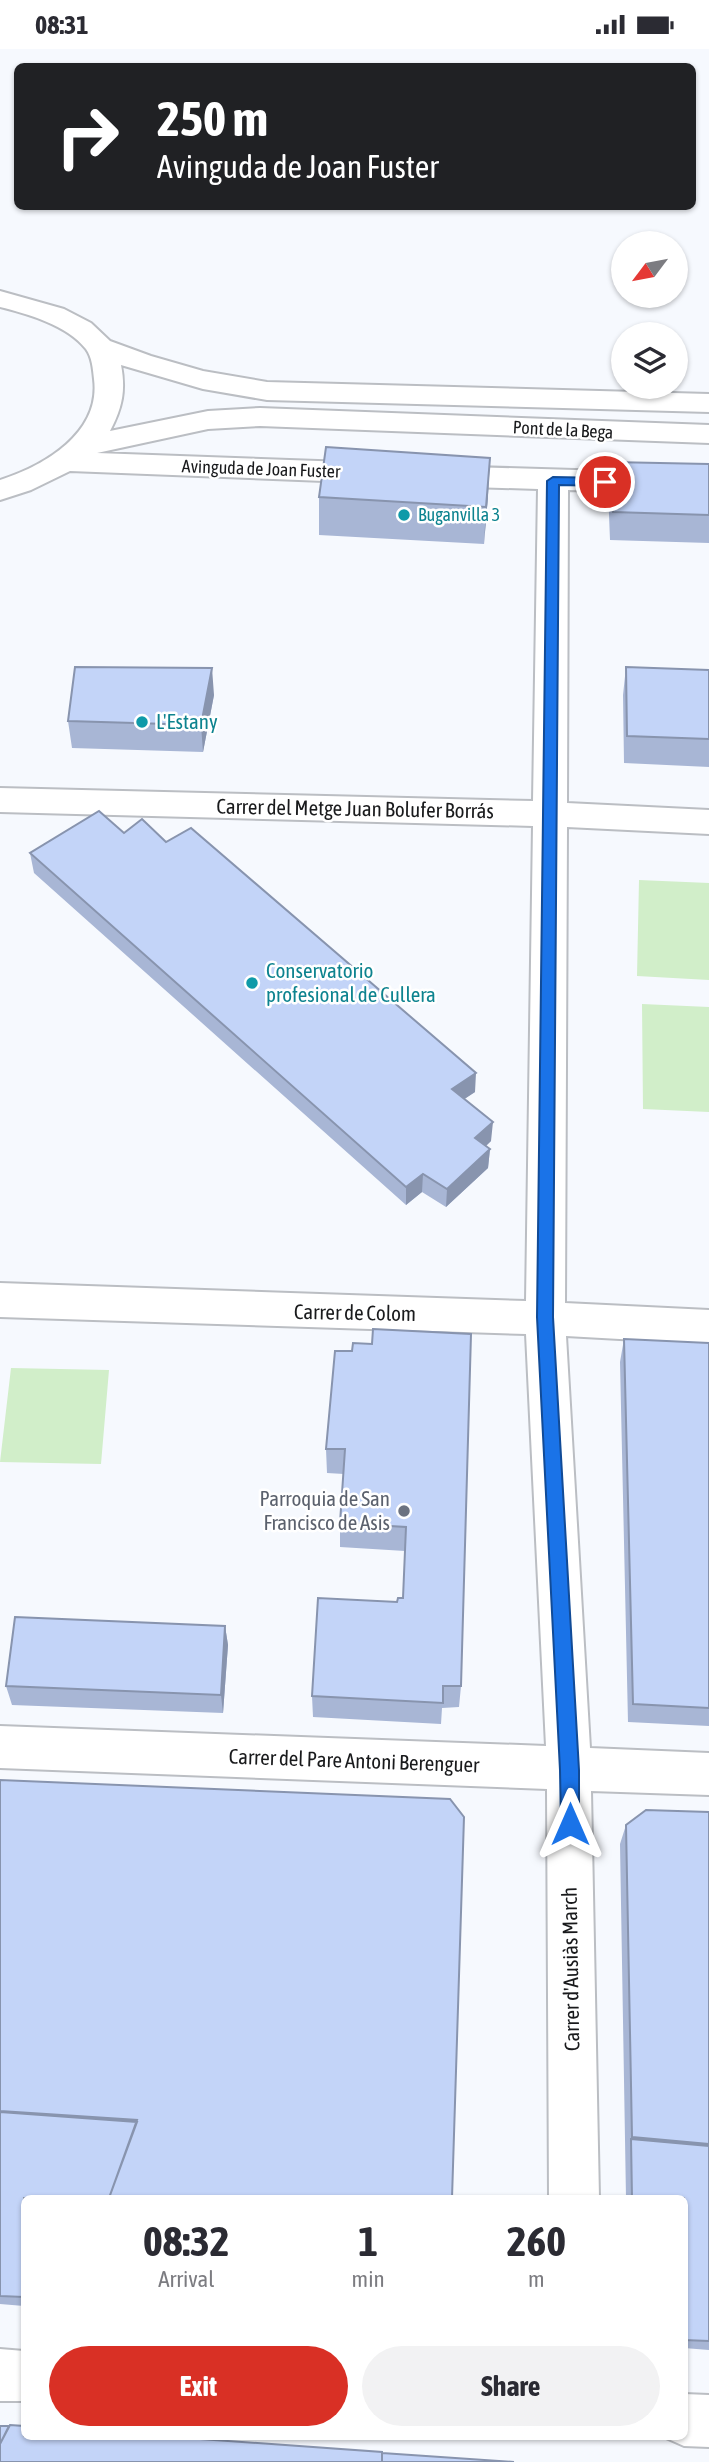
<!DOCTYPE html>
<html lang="en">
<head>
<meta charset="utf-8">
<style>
	body { margin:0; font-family:"Asap Condensed",sans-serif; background:#f2f2f3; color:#2b2b33; height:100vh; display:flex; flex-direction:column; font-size:26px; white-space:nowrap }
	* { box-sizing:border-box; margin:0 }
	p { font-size:23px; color:#7c7c81 }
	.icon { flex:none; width:38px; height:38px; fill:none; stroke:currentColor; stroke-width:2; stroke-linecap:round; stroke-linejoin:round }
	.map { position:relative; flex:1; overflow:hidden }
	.drawer { position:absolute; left:21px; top:2146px; width:667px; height:245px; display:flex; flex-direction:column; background:#fff; border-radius:10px; box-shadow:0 2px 5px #0004 }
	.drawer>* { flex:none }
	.banner { position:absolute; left:14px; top:14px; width:682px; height:147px; border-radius:10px; box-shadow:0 2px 5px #0004; background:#202124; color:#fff; overflow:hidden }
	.needle { width:46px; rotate:238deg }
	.controls { position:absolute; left:611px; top:182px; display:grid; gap:14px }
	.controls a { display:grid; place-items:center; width:77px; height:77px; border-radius:50%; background:#fff; box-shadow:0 2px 5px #0004; font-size:35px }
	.pin { position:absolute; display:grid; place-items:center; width:60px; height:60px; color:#fff; margin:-30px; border:4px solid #fff; border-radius:50%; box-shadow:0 2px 7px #0007 }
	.me { position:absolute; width:77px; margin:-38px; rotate:0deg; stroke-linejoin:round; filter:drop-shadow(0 0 5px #0008) }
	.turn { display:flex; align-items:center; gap:24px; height:147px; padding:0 28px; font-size:32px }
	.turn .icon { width:91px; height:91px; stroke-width:2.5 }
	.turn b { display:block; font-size:49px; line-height:60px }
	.eta { display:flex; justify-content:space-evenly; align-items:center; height:119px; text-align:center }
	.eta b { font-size:42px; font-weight:700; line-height:49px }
	.action { display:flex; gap:14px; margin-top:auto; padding:14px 28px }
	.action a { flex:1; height:80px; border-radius:42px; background:#d93025; color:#fff; font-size:28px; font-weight:700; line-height:80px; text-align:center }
	.action a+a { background:#f2f2f3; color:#2b2b33 }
	.status { display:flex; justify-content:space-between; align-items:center; height:49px; padding:0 35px; background:#fff; direction:ltr }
	.status svg { height:19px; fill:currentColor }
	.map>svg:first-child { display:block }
	.green { fill:#d1eec9 }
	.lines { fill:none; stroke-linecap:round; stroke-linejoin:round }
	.minor-casing { stroke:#bbbec3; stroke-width:4 }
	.minor { fill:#fff; fill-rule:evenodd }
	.wall { fill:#a8b6d5 }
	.shaded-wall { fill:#8894ae }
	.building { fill:#c3d4f8; stroke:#8894ae; stroke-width:2 }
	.route { fill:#1a73e8; stroke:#114b97; stroke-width:2 }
	.culture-dot { fill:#0f9aa8; stroke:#fff; stroke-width:2.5 }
	.worship-dot { fill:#6b7280; stroke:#fff; stroke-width:2.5 }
	.labels { text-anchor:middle; stroke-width:5; stroke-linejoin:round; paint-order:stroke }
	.far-street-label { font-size:18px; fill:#191a1c; stroke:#fff }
	.far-culture-label { font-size:18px; fill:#0d838f; stroke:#fff; text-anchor:start }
	.culture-label { font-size:21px; fill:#0d838f; stroke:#fff; text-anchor:start }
	.street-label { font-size:21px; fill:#191a1c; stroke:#fff }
	.worship-label { font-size:21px; fill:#5b616d; stroke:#fff; text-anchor:end }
</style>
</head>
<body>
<div class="status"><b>08:31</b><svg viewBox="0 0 49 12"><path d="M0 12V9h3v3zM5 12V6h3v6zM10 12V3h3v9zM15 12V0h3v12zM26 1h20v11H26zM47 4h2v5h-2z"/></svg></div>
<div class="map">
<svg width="709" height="2413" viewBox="0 0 709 2413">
	<rect width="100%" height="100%" fill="#f6f9fe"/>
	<!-- green -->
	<path class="green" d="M639,831L709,834V931L637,927Z
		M642,955L709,958V1063L643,1060Z
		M11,1319L109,1321L101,1415L0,1413Z"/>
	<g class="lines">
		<defs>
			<path id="minor" d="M0,242L64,260L91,274L110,292L151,307L203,322L267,333L709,345V363L267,351L203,340L121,316C126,342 122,359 110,382L208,362L260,359L709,376V394L260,377L208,380L97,404L375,414L386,417L390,424L386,431L375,434L70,422L31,441L0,451V431C44,417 101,384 94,330C93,320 92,308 86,300C67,276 28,265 0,258Z
				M438,417L709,425V445L568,441L567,754L709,761V785L567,778L565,1254L709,1261V1295L566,1287L590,1699L709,1704V1746L591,1742L599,2149H549L547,1740L0,1719V1677L546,1697L526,1285L0,1268V1234L526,1252L533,777L0,763V739L533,752L538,440L438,437L427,434L423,427L427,420Z
				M0,2300L24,2302V2352H0Z
				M684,2345L709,2346V2398L684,2397L666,2389L665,2387H684Z"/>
		</defs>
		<!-- minor casing -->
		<use href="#minor" class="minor-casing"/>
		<!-- minor -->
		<use href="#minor" class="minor"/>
	</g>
	<!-- wall -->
	<path class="wall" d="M611,413L709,415V494L610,491L608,441Z
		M488,447L484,495L319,486V448Z
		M626,618L709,621V718L624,714L623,646Z
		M214,646L203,703L72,699L68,672Z
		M124,784L166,793L475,1043L464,1050L491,1092L486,1097L490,1100L488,1119L446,1158L422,1143L406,1156L34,824L30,804Z
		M624,1290L709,1294V1677L628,1673L620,1313Z
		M352,1302L461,1637L459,1658L442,1659L441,1675L313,1668L312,1647L397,1553L403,1549L405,1502L340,1498V1474L344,1425L327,1424L326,1400Z
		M225,1577L228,1596L223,1664L12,1656L6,1637Z
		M0,1731L452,2149H24V2257L0,2255Z
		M709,1763V2301L684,2299V2149H626L620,1795L626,1776Z"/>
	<!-- shaded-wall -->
	<path class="shaded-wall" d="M490,409L488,447L484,495L486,458Z
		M212,619L214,646L203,703L201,676Z
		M476,1024L475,1043L451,1059L452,1040Z
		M493,1073L491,1092L474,1108L475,1089Z
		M490,1100L488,1119L446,1158L447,1140Z
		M423,1125L422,1143L406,1156V1138Z
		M225,1577L228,1596L223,1664L221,1646Z"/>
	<!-- building -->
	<path class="building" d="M326,398L490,409L486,458L319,448Z
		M611,413L709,415V466L613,463Z
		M75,618L212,619L201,676L68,672Z
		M626,618L709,621V690L627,687Z
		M99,762L124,784L142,770L166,793L191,779L476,1024L452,1040L493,1073L475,1089L490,1100L447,1140L423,1125L406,1138L30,804Z
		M373,1280L471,1285L461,1637H443V1654L312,1647L318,1549L397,1553L398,1549H403L406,1478L340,1474L345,1400H326L335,1302H352L353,1294L372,1295Z
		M624,1290L709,1294V1659L633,1655Z
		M15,1568L225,1577L221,1646L6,1637Z
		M0,1731L450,1750L464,1768L452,2149H109L137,2071L0,2062Z
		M646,1761L709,1763V2095L632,2088L626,1776Z
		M0,2063L137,2073L109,2149H24V2248L0,2247Z
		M631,2090L709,2097V2292L684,2291V2149H632Z
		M10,2376L24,2377V2387H158L382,2403V2413H0V2395Z
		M0,2377H9L0,2395Z
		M382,2404L514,2413H382Z"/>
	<!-- route -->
	<path class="route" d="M553,428L605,429L611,433L605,437L559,436L553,1268L579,1721V1775L577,1781L570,1784L563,1781L561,1775L560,1721L537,1268L547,432Z"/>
	<!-- markers -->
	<g class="culture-dot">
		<circle cx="404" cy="466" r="7"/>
		<circle cx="142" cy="673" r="7"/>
		<circle cx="252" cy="934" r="7"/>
	</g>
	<circle class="worship-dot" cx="404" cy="1462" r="7"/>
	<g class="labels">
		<!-- far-street labels -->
		<g class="far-street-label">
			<text transform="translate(563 381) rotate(3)" y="6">Pont de la Bega</text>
			<text transform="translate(261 420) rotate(2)" y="6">Avinguda de Joan Fuster</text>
		</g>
		<!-- far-culture labels -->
		<g class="far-culture-label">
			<text x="418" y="472">Buganvilla 3</text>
		</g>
		<!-- culture labels -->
		<g class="culture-label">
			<text x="156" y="680">L'Estany</text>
			<text x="266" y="929">Conservatorio<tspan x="266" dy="24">profesional de Cullera</tspan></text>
		</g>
		<!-- street labels -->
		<g class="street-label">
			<text transform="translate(355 760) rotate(1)" y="7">Carrer del Metge Juan Bolufer Borrás</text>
			<text transform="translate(355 1264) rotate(1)" y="7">Carrer de Colom</text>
			<text transform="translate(354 1712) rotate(2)" y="7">Carrer del Pare Antoni Berenguer</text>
			<text transform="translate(571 1920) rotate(-91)" y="7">Carrer d'Ausiàs March</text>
		</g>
		<!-- worship labels -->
		<g class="worship-label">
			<text x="390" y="1457">Parroquia de San<tspan x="390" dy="24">Francisco de Asis</tspan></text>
		</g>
	</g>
</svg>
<div class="controls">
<a><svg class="needle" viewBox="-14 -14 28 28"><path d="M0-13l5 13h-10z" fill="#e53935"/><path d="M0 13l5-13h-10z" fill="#7c7c81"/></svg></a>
<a><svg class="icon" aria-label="layers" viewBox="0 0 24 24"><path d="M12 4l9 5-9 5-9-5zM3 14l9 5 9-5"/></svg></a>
</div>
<div class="pin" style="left:605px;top:433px;background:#d93025"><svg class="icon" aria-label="arrive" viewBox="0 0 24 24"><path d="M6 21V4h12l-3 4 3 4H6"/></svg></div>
<svg class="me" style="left:570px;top:1775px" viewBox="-20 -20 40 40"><path d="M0-17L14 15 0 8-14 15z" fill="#1a73e8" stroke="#fff" stroke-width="4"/></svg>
<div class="banner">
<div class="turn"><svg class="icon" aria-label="right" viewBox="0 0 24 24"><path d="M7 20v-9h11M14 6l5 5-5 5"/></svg><div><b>250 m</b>Avinguda de Joan Fuster</div></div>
</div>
<section class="drawer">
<div class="eta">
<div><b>08:32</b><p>Arrival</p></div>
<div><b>1</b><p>min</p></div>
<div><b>260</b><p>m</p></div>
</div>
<div class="action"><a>Exit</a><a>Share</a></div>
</section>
</div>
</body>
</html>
